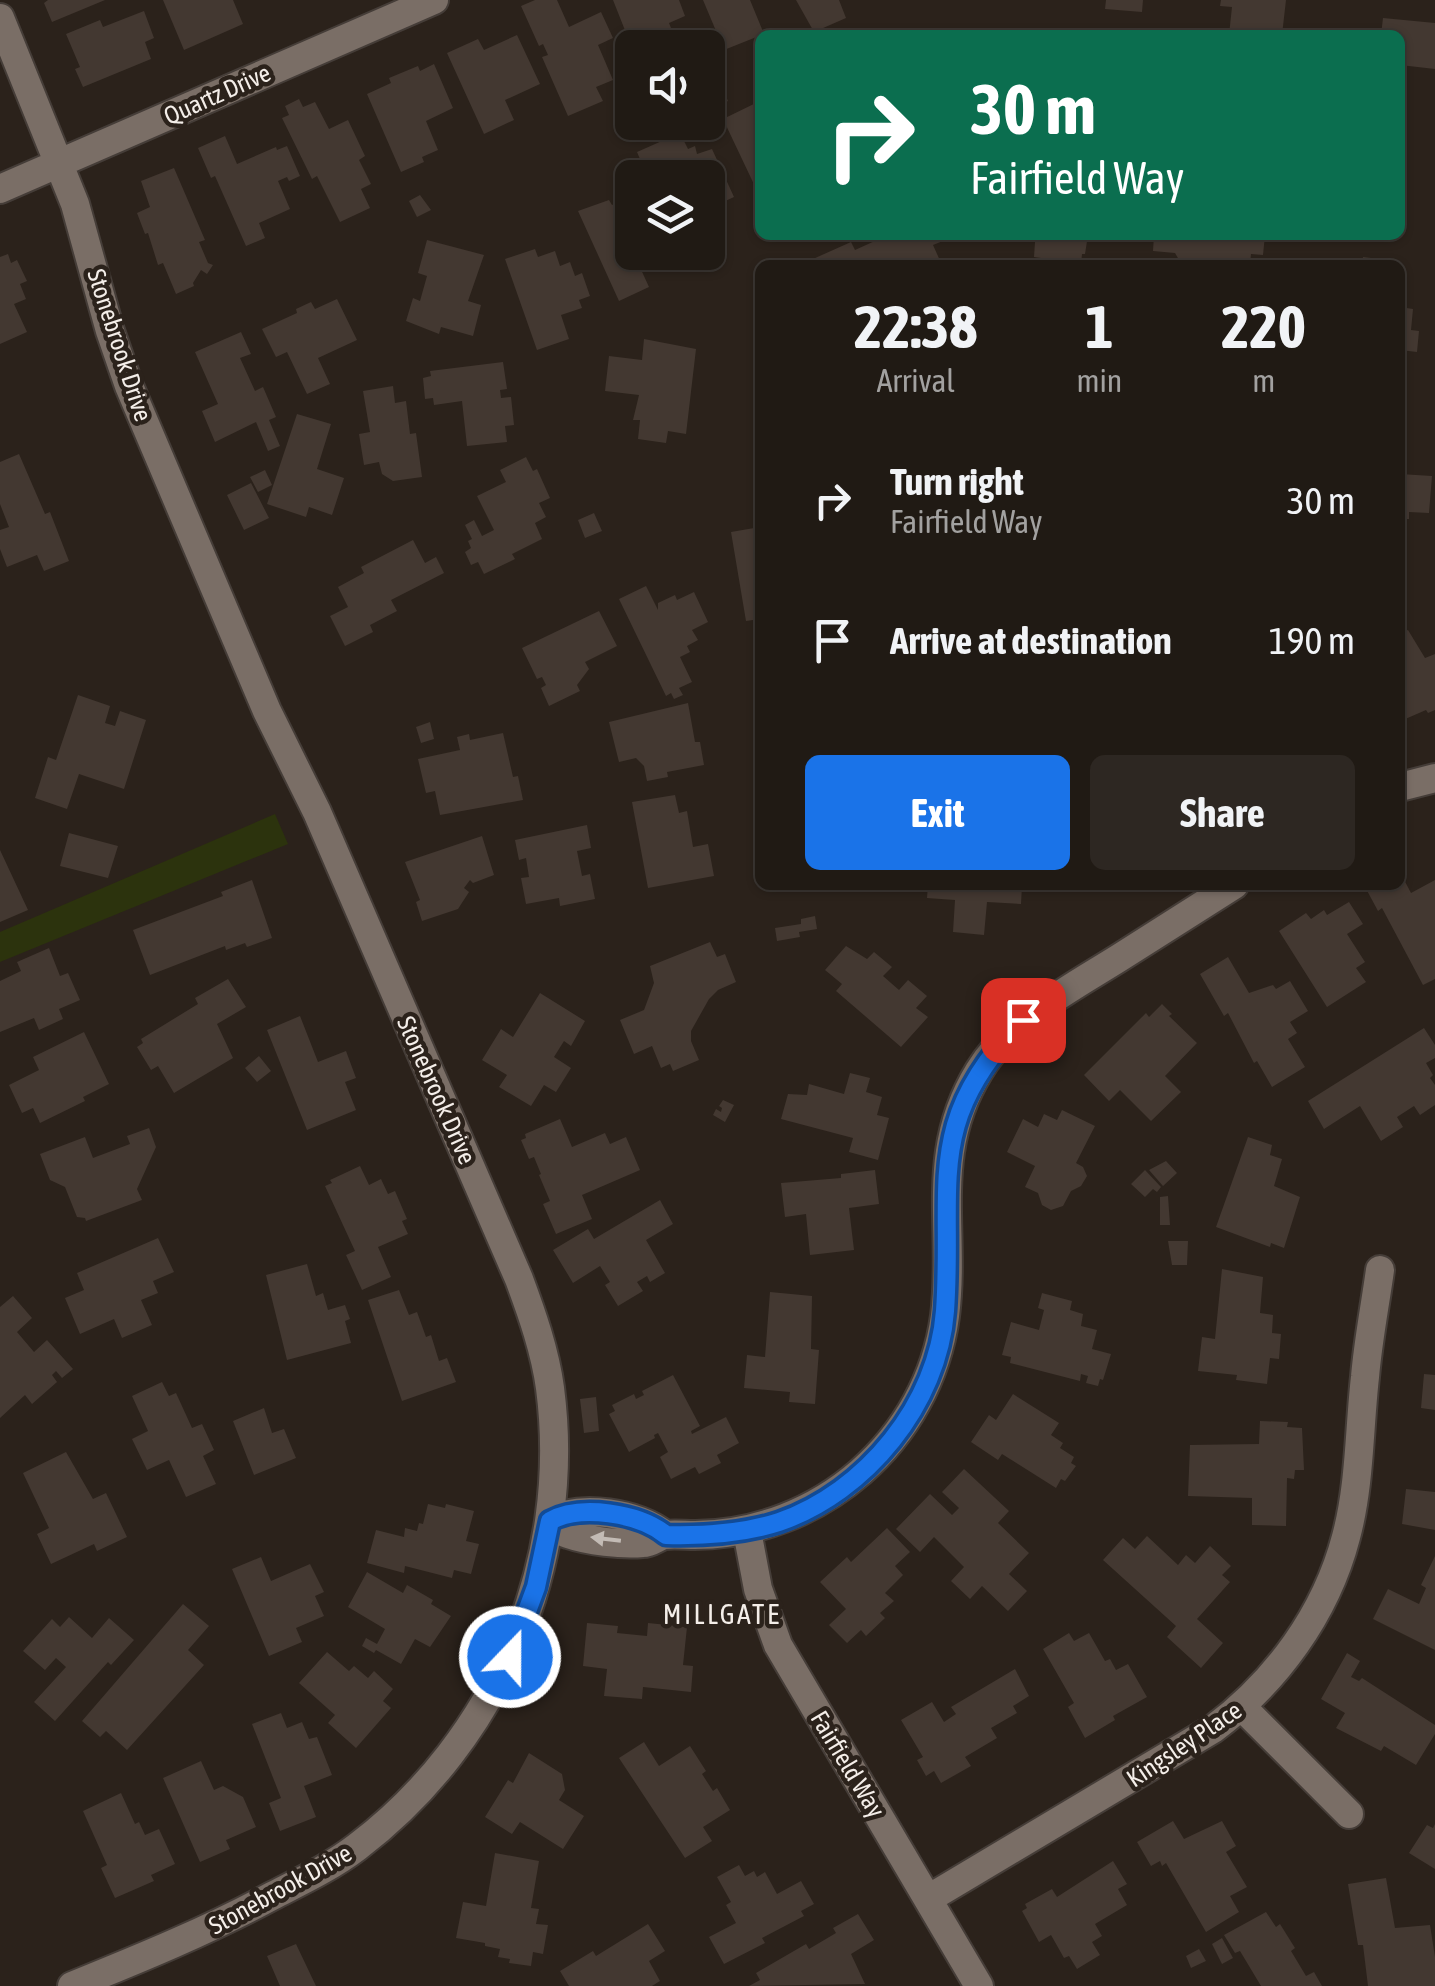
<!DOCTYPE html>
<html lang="en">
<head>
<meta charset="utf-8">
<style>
	body { margin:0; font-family:"Asap Condensed",sans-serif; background:#2d2722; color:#f1f3f6; height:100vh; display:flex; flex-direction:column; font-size:38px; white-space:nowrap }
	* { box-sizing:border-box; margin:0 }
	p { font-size:32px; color:#a2a1a0 }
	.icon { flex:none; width:55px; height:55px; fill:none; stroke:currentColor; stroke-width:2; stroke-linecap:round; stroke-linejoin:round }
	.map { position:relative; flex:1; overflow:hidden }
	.panel { position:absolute; left:755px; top:260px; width:650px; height:630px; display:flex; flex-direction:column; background:#201a14; border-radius:15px; box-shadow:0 2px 8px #0004,0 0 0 2px #3d3834 }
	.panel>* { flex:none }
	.banner { position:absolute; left:755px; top:30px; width:650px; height:210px; border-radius:15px; box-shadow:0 2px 8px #0004,0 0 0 2px #3d3834; background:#0b6e4f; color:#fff; overflow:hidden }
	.buttons { position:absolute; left:615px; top:30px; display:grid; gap:20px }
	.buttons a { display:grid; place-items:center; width:110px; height:110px; border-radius:15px; background:#201a14; box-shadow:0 2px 8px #0004,0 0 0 2px #3d3834; font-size:50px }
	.pin { position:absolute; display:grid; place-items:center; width:85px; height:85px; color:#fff; margin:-42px; border-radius:20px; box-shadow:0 5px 15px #0006 }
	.me { position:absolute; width:110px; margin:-55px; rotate:22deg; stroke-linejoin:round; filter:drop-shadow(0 0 8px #0008) }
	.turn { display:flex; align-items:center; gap:35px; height:210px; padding:0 50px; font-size:45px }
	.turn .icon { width:130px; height:130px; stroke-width:2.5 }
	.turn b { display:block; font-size:70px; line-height:85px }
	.eta { display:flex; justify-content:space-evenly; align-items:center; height:170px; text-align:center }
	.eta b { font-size:60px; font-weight:700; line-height:70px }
	.action { display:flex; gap:20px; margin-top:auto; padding:20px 50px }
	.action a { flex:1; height:115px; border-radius:15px; background:#1a73e8; color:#fff; font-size:40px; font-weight:700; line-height:115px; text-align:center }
	.action a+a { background:#2d2722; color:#f1f3f6 }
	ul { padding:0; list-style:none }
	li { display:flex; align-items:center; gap:30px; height:140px; padding:0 50px }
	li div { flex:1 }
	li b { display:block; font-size:38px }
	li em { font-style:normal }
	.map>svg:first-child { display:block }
	.green { fill:#2c330d }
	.building { fill:#433831 }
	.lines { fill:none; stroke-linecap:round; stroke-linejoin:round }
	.minor-casing { stroke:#453d38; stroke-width:32 }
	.minor { stroke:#7a6e66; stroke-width:28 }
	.oneway { fill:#c3bbb5 }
	.route-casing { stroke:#114b97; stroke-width:25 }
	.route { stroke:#1a73e8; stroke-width:18 }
	.labels { text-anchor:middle; stroke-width:9; stroke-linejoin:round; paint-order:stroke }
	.street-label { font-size:25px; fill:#f4eee9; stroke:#2b221b }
	.neighbourhood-label { font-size:28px; letter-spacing:2.5px; fill:#f4eee9; stroke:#2b221b }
</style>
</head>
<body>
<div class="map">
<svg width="1435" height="1986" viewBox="0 0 1435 1986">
	<rect width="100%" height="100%" fill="#2b221b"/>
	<!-- green -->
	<path class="green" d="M275,814L288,844L0,962V932Z"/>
	<!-- building -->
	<path class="building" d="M48,0H105L52,22L44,3Z
		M163,0H233L243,24L184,50Z
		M535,0H557L569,27L601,12L613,38L598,45L613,80L596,87L603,101L568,116L542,57L548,55L543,44L539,46L521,6Z
		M613,0H679L685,16L669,23L679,48H632Z
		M703,0H750L764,34L724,50Z
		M796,0H839L846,18L814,32Z
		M1106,0H1143L1142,12L1105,9Z
		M1221,0H1286L1282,35H1229L1232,7L1220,6Z
		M144,11L154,38L145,42L151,59L83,87L75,69L80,67L66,34L100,20L103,27Z
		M1383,18L1435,23V69L1400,65V35H1381Z
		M517,35L540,84L505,100L514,120L484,134L447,53L478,39L484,50Z
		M434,64L453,108L426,121L438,150L422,157L424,162L401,172L367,94L391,83L389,78L418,66L420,71Z
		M723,90L728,101L709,109L708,97Z
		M299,99L303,107L315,102L329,129L348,120L365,156L359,160L371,184L361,189L370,208L340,222L317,176L312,179L282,118L289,115L285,106Z
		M760,101V197L723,119Z
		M680,133L688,149L695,146L697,154L712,149L734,197L719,204L721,208L708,214V178H648L637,152Z
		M225,136L237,164L276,147L277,150L287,146L300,176L289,181L287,177L278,181L290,209L259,223L265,238L246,246L215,176L211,178L198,148Z
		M174,168L205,240L199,242L208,263L213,265L207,274L201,270L193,283L194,286L176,294L163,263L158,265L148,233L145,234L137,213L150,207L141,181Z
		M420,195L431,210L417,217L409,201Z
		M628,198L632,207V252H662L638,263L649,287L619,301L578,211L609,200L612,205Z
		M888,235H940L943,241L933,245L942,265H816L813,259L851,242L855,250Z
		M1008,235H1088L1085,254H1082L1081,265H1041V258L1034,257L1035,242L1007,239Z
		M1154,235H1265L1263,255L1251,254L1250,265H1182L1175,253L1153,251Z
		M427,240L484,255L468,301L481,305L473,336L441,327L439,334L406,321L413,298L420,301L427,276L418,273Z
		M535,249L538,257L555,251L560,266L570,262L575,276L582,273L590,296L579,300L582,308L561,315L569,339L537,350L505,259Z
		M8,254L11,263L17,260L27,281L20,284L26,299L14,304L27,332L0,344V257Z
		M1363,257L1387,260L1386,265H1362Z
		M337,299L357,340L318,358L330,384L307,394L287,352L276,357L262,329L297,313L296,309L311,302L315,309Z
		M1400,307L1413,309L1411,330L1419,331L1417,352L1400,350Z
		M241,332L251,354L240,358L255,391L263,387L276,417L269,420L280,446L268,451L256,422L215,442L202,411L218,404L195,352Z
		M644,339L696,349L686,434L668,431L666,443L638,439L640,420H633L639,395L605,391L609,356L642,360Z
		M503,362L507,389L500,390L501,398L511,397L514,425L505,426L507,442L467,446L462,401L434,405L433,398L425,399L423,378L431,376L430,371Z
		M393,386L395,403L406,401L410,434L416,433L422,477L393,481L382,474L379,462L364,465L359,434L370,432L363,391Z
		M297,414L331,424L317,469L344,478L332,515L309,507L306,517L267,504Z
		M19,454L45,514L50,512L69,561L44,571L37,555L7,567L0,549V530L9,527L0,504V462Z
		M526,457L533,471L537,469L550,498L539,503L546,517L535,523L542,539L512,554L515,559L484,574L478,562L471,565L465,552L471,548L468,541L472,539L465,525L474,520L482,536L494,530L477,496L506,482L500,470Z
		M265,470L272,485L258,492L250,477Z
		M1400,474L1432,476L1429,513L1409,512V519H1400Z
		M251,483L269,518L244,530L227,495Z
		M594,513L602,531L585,538L578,520Z
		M760,527V619L746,621L731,532Z
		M413,540L425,563L436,557L444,573L391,600L397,611L370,625L373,632L345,646L330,616L348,607L338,587L364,573L361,567Z
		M646,586L658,610V603L675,595L677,600L694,592L708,622L692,630L698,640L687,646L690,652L680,657L692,682L679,688L683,695L674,699L671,693L666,696L619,599Z
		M599,611L617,646L585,662L589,669L577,685L580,691L549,706L541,688L546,685L542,677L537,679L522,648Z
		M1408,630L1425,658L1435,654V710L1428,713L1426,710L1403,720L1400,712V633Z
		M78,695L110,706L105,723L115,726L120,711L146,720L124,789L79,774L67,809L35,798L48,757L56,760Z
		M688,703L695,742H700L704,765L667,772L668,777L647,781L644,766L636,758L619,762L609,722Z
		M430,722L434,739L421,743L416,727Z
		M503,733L513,777L518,776L523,800L440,815L435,791L426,793L418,759L460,750L457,737L469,734L470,740Z
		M675,795L679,813L687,811L693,847L708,844L714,876L648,888L632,802Z
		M587,825L591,848L577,851L582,876L590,874L595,899L560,906L559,898L526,904L521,878L529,877L526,858L519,860L515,840Z
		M69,833L118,846L108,878L60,866Z
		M482,836L494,875L473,883L470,880L464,888L469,892L458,909L422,921L416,902L420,900L405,862Z
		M0,850L28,910L0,922Z
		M1400,872L1411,893L1435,880V979L1423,985L1382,908L1378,911L1364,885H1400Z
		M252,880L272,938L247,947L245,943L226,950L225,946L150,975L133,930L223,896L221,892Z
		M819,885H896L895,892L819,889Z
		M928,885H1022L1021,904L987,902L984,935L953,932L955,900L927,898Z
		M1349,902L1363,924L1347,934L1365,962L1356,968L1366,982L1327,1007L1279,931L1306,913L1311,919L1324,910L1327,915Z
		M815,916L817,929L799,932L800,937L777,941L775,928L801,924V919Z
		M710,942L717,957L725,954L736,982L718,990L709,999L691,1031V1041L699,1060L673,1071L670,1064L661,1068L652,1046L634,1054L620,1020L644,1010L654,983L650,966Z
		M846,946L867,959L874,952L892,967L883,976L899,990L908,980L927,996L916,1008L928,1017L901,1047L836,991L842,984L825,970Z
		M49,948L60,976L68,973L80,1000L59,1009L63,1019L39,1030L34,1018L0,1032V981L21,971L17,962Z
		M1228,957L1249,993L1273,985L1276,989L1290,981L1308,1011L1290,1022L1297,1033L1288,1039L1305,1067L1272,1087L1257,1061L1254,1063L1228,1013L1224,1016L1200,974Z
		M228,979L246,1007L217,1024L233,1058L174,1093L158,1066L151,1070L137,1047L143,1043L141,1039L198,1004L195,998Z
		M540,993L585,1021L571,1046L564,1041L554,1057L571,1068L556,1092L544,1085L531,1106L499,1087L507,1075L482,1060L501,1029L513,1037Z
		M1162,1004L1172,1014L1169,1016L1197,1043L1165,1076L1181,1092L1151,1121L1120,1090L1109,1101L1084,1075L1146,1013L1149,1017Z
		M300,1016L318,1062L346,1051L356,1078L345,1082L356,1110L307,1130L267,1030Z
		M1424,1028L1435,1045V1058L1426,1063L1433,1075L1430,1078L1435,1085V1105L1420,1115L1414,1106L1397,1117L1403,1127L1381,1141L1360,1106L1324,1129L1308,1101Z
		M84,1032L109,1084L83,1097L85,1101L40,1123L33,1108L22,1113L9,1085L39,1070L33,1057Z
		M259,1056L271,1071L257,1082L245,1068Z
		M850,1073L870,1078L866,1092L882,1097L877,1115L889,1118L878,1160L849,1152L853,1138L781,1119L788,1094L807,1095L809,1084L844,1094Z
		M723,1100L734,1105L725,1122L713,1115L716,1109L721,1112L722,1108L719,1106Z
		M1062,1110L1095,1126L1076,1163L1083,1167L1087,1176L1081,1186L1071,1191L1063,1206L1051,1210L1042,1205L1038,1193L1025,1187L1035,1166L1007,1152L1023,1119L1038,1127L1044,1114L1057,1120Z
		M560,1119L572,1147L605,1133L610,1144L626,1137L640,1170L582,1195L592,1219L556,1234L543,1204L550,1201L539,1175L541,1174L534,1157L529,1159L521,1140L526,1138L525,1134Z
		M149,1128L156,1147L137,1189L142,1200L86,1221L85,1218L77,1217L65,1187L50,1180L40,1154L85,1137L93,1158L130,1144L127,1136Z
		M1248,1137L1272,1145L1270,1155L1282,1159L1274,1186L1300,1197L1284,1248L1271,1243L1270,1247L1216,1227Z
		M1166,1161L1177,1173L1163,1186L1149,1170Z
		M360,1166L369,1185L381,1179L388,1194L395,1191L407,1219L402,1221L408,1234L378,1247L391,1277L362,1290L346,1255L355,1251L325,1186L332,1183L330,1180Z
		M875,1170L879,1204L849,1208L854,1250L810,1255L806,1214L785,1217L781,1183L841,1178V1174Z
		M1145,1170L1161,1187L1157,1192L1153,1189L1145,1197L1131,1184Z
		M1168,1196L1170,1225H1160V1197Z
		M660,1200L673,1224L646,1240L665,1273L650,1282L647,1276L637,1282L643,1291L618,1306L605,1285L610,1282L600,1266L573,1283L553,1250L588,1229L594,1239Z
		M158,1238L174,1272L153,1281L158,1293L141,1300L152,1325L122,1338L114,1319L80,1334L65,1298L84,1290L77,1273Z
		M1168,1241H1188L1187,1265H1172Z
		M307,1264L316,1296L323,1293L328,1310L345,1305L350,1319L345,1321L351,1343L287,1360L266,1275Z
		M1222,1269L1263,1277L1260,1313L1273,1315L1272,1333L1281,1334L1279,1359L1270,1358L1267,1384L1236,1380L1237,1375L1198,1371L1202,1337L1215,1339Z
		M399,1290L409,1315L417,1312L426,1337L431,1335L439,1361L447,1358L456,1382L402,1401L368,1300Z
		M770,1292L812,1296L811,1349L819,1350L815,1404L789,1402L790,1392L744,1388L747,1355L765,1357Z
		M1042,1293L1072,1301L1070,1310L1083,1314L1081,1326L1097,1330L1092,1349L1111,1354L1103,1380L1100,1379L1098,1386L1086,1383L1088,1376L1081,1374L1080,1381L1010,1363L1011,1357L1002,1355L1011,1322L1039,1330L1044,1310L1038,1308Z
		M13,1296L32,1318L17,1332L34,1352L47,1340L73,1369L62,1378L56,1371L52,1375L57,1382L32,1404L25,1395L0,1418V1307Z
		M1424,1374L1435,1375V1410L1421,1408Z
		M673,1375L700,1426L691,1431L692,1434L726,1417L739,1443L717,1455L721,1463L699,1474L695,1467L671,1479L660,1457L668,1452L658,1433L654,1435L655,1438L629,1452L609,1414L615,1411L612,1405L634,1394L636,1399L644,1395L642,1391Z
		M162,1382L169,1396L176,1393L192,1428L202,1424L214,1450L203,1456L216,1484L186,1497L169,1460L147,1470L132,1439L148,1431L132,1396Z
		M1013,1394L1059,1423L1051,1435L1063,1443L1060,1448L1074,1457L1071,1463L1076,1466L1065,1481L1061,1479L1056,1488L1002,1454L998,1460L971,1442L989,1415L996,1420Z
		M596,1397L599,1431L584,1433L580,1399Z
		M264,1408L272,1433L284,1429L296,1458L254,1475L233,1421Z
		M1260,1421L1288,1422L1287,1427L1302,1428L1304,1470H1295L1294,1479L1287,1478L1286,1526L1252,1525V1498L1188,1496L1190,1445L1259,1444Z
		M66,1452L93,1499L106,1493L127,1537L97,1551L94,1544L51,1564L37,1534L49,1528L23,1473Z
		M964,1469L1009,1511L998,1523L1029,1553L1009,1574L1027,1591L1008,1611L982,1586L970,1599L951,1581L964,1567L934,1537L920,1552L896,1529L930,1494L952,1515L959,1508L942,1492Z
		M1406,1489L1435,1492V1530L1402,1524Z
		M428,1504L445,1508L446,1504L474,1511L466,1541L479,1544L471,1574L454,1570L452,1578L405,1566L404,1573L367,1563L376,1530L404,1537L405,1528L417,1531L419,1523L423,1524Z
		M887,1528L910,1552L895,1566L903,1575L885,1593L894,1601L880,1613L885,1618L866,1636L861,1630L847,1643L829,1625L846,1609L820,1582L847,1557L851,1562Z
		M1147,1536L1178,1565L1186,1555L1195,1563L1210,1546L1231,1566L1222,1575L1230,1582L1197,1619L1223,1643L1201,1668L1167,1637L1176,1626L1103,1560L1123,1538L1135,1549Z
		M1435,1556V1650L1373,1619L1388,1589L1419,1604L1426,1588L1421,1585Z
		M261,1557L271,1581L310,1564L324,1592L315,1596L324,1616L296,1628L302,1642L269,1656L232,1569Z
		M367,1572L403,1593L407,1585L433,1600L431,1604L451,1616L430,1647L415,1639L401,1664L376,1650L374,1653L362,1646L366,1638L377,1644L385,1629L348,1607Z
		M183,1604L209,1626L188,1650L204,1665L127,1750L106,1731L100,1737L82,1721Z
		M69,1617L92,1638L109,1618L134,1640L111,1665L108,1662L55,1721L34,1702L66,1667L56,1658L45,1670L23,1651L52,1619L60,1627Z
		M587,1623L618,1626L617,1633L647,1636L648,1623L687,1627L683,1665L693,1666L691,1692L643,1687L642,1699L604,1696L607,1669L583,1666Z
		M1069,1633L1074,1641L1089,1633L1105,1661L1110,1659L1116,1670L1128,1664L1147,1697L1113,1716L1115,1720L1085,1738L1068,1707L1074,1703L1043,1649Z
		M327,1652L349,1671L354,1666L368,1678L374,1671L393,1689L383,1701L391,1708L356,1748L328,1723L335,1715L299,1683Z
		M1347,1653L1360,1661L1351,1677L1359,1681L1362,1678L1435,1725V1734L1416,1765L1384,1746L1381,1751L1336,1728L1345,1713L1321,1699Z
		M1015,1669L1029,1696L1013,1706L1017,1713L991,1728L997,1738L965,1757L971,1766L941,1783L934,1771L926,1776L917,1760L923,1757L901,1720L932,1702L944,1722L956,1714L951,1707Z
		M281,1713L287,1728L302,1722L309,1739L317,1737L332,1775L304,1786L316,1817L280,1831L269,1803L281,1798L252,1724Z
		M644,1742L659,1766L690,1746L706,1771L702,1774L713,1791L717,1788L730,1810L703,1827L712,1841L685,1858L619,1758Z
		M529,1753L562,1774L565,1790L559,1800L584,1816L563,1849L520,1822L512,1834L485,1817L508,1780L513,1783Z
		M201,1761L214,1790L223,1786L243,1797L256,1827L226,1840L230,1849L200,1862L163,1778Z
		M121,1793L135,1824L139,1822L145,1835L159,1829L175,1864L151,1875L154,1881L115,1898L101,1868L107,1865L83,1811Z
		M1173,1821L1184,1839L1222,1821L1236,1846L1226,1852L1247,1887L1230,1896L1239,1912L1206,1932L1166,1863L1162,1866L1160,1861L1151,1866L1137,1842Z
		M1435,1824V1869L1409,1853L1427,1825L1433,1828Z
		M495,1853L539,1861L531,1908L539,1909L536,1924L548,1925L543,1954L533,1952L531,1966L509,1963L510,1959L498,1957L500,1949L485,1946V1943L456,1938L463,1902L486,1906Z
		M1113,1861L1127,1884L1118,1889L1127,1905L1095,1924L1102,1936L1092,1942L1100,1955L1077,1969L1069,1956L1064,1958L1051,1935L1039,1942L1022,1911L1027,1908L1025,1904L1052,1889L1057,1897Z
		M739,1865L745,1876L754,1871L757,1877L765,1872L777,1894L801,1881L814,1904L801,1911L804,1916L762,1938L765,1943L724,1964L709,1937L736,1923L726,1905L731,1902L717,1877Z
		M1386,1878L1395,1928L1430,1925L1435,1957V1986H1368L1363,1945H1358L1348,1884Z
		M1266,1912L1276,1927L1280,1924L1295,1948L1291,1951L1306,1976L1314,1972L1322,1986H1261L1240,1951L1235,1953L1224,1935Z
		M858,1914L874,1940L851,1954L865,1984L749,1986L760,1980L756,1973L806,1944L809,1949L836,1933L833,1928Z
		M648,1924L665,1951L649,1961L660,1981L652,1986H569L560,1971L593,1951L596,1956Z
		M1222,1938L1233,1958L1222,1964L1212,1944Z
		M296,1944L316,1986H280L267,1956Z
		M1199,1949L1206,1961L1191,1968L1186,1956Z"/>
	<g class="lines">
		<defs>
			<path id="minor" d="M0,18L75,204L110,331L129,386L267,711L317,812L519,1279C532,1314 545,1351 550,1388C573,1563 498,1740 357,1847C331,1867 301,1881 272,1896C207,1931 141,1958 72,1986
				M0,189L434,0
				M1400,787L1435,778
				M747,1531L758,1589L778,1645L979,1986
				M665,1535C639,1513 580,1504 550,1521C556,1526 561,1532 568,1534C588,1541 622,1545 643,1543C651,1543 657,1537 664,1535C674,1534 685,1535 695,1535C820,1534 928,1441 945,1316C956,1228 928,1154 979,1071C1011,1019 1068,990 1119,958C1157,934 1196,909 1234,885
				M1242,1707L1349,1814
				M928,1899L1213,1729C1276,1682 1326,1614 1346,1537C1360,1485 1359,1430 1365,1377C1368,1341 1375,1306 1380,1270"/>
		</defs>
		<!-- minor casing -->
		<use href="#minor" class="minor-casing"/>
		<!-- minor -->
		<use href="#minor" class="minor"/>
	</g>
	<!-- one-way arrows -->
	<defs><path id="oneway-solid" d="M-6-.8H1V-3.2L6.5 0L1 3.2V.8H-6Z" transform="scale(2.5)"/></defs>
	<use class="oneway" href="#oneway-solid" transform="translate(606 1539) rotate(-173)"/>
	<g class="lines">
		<defs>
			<path id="route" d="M510,1657L536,1587L550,1521C580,1504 639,1513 666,1535C704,1536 742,1534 779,1522C866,1492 938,1404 945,1311C954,1185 922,1122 1023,1020"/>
		</defs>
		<!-- route casing -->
		<use href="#route" class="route-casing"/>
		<!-- route -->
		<use href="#route" class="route"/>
	</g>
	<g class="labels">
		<!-- street labels -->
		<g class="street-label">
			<text transform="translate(217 94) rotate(-24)" y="9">Quartz Drive</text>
			<text transform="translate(120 345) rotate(72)" y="9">Stonebrook Drive</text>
			<text transform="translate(437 1090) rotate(66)" y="9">Stonebrook Drive</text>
			<text transform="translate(1184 1744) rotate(-34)" y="9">Kingsley Place</text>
			<text transform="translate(848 1764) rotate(59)" y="9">Fairfield Way</text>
			<text transform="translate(280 1889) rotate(-29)" y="9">Stonebrook Drive</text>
		</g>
		<!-- neighbourhood labels -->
		<g class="neighbourhood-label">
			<text x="722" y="1624">MILLGATE</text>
		</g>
	</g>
</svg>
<div class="buttons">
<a><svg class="icon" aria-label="sound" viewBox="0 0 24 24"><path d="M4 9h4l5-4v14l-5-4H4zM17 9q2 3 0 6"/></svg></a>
<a><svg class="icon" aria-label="layers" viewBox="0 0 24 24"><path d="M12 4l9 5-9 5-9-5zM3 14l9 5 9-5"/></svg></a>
</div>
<div class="pin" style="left:1023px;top:1020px;background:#d93025"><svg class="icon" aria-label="arrive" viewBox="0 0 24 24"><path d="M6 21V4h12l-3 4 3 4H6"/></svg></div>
<svg class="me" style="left:510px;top:1657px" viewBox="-20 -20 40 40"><circle r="17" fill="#1a73e8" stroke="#fff" stroke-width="3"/><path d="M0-11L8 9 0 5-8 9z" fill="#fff"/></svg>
<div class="banner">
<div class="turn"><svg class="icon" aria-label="right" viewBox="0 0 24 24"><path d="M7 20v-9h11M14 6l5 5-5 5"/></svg><div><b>30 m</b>Fairfield Way</div></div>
</div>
<section class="panel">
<div class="eta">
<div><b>22:38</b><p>Arrival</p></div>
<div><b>1</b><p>min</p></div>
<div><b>220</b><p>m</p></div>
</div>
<ul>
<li><svg class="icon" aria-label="right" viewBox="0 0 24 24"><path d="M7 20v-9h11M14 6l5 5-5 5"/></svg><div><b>Turn right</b><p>Fairfield Way</p></div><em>30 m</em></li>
<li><svg class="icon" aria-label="arrive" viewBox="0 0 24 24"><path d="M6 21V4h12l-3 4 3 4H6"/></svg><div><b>Arrive at destination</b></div><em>190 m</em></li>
</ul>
<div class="action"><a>Exit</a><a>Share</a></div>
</section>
</div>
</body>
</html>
